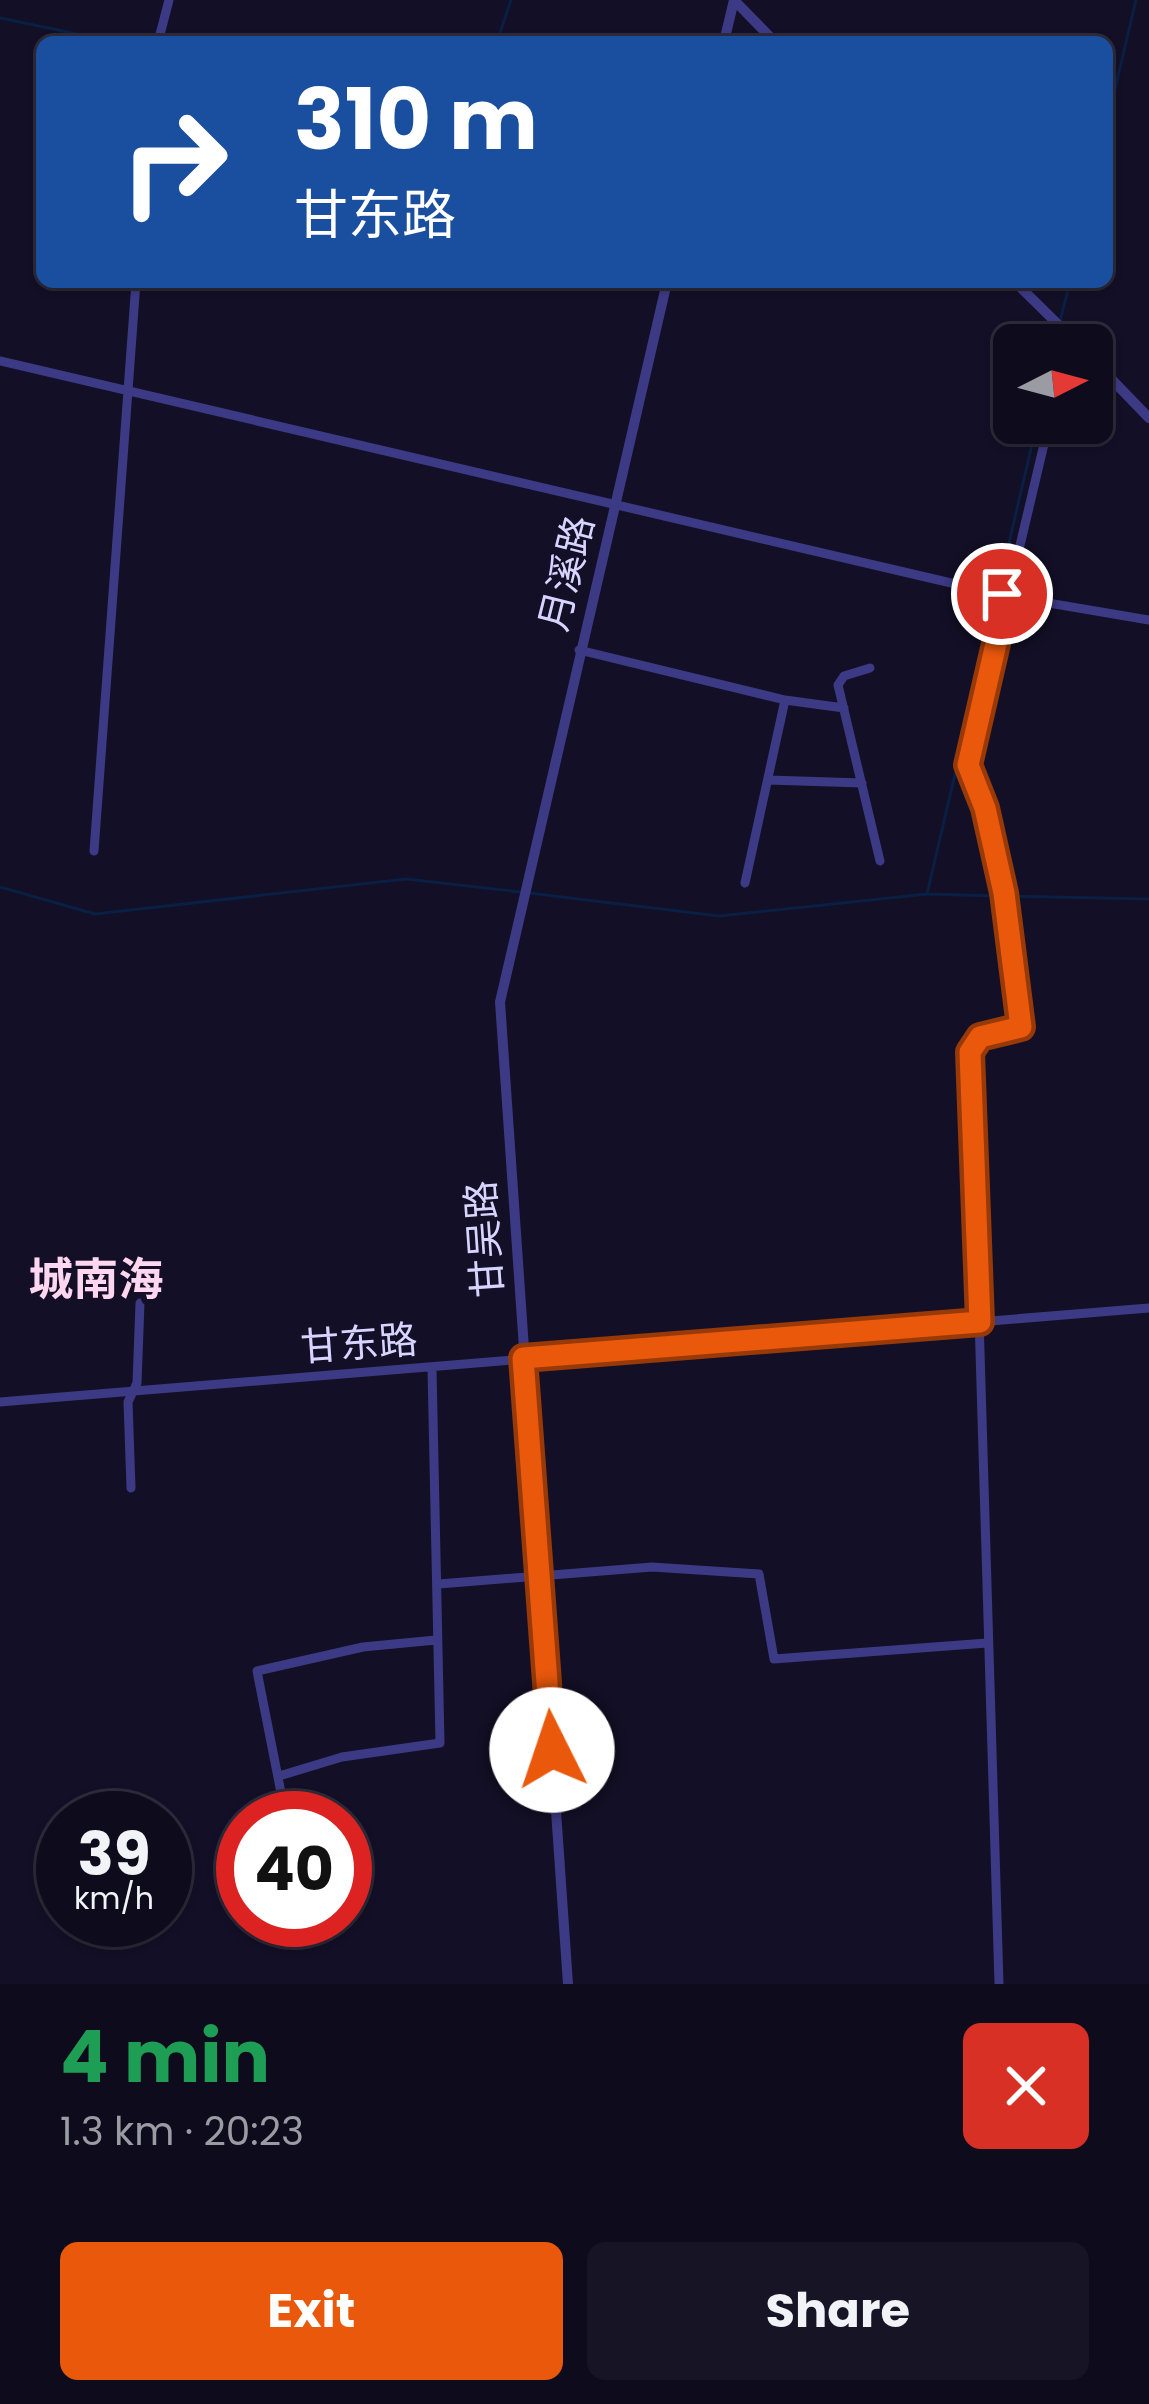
<!DOCTYPE html>
<html lang="en">
<head>
<meta charset="utf-8">
<style>
	body { margin:0; font-family:Poppins,"Noto Sans SC",sans-serif; background:#171425; color:#f1f3f6; height:100vh; display:flex; flex-direction:column; font-size:45px; white-space:nowrap }
	* { box-sizing:border-box; margin:0 }
	p { font-size:39px; color:#9b9ba3 }
	.icon { flex:none; width:66px; height:66px; fill:none; stroke:currentColor; stroke-width:2; stroke-linecap:round; stroke-linejoin:round }
	.map { position:relative; height:1984px; overflow:hidden }
	.sheet { display:flex; flex-direction:column; background:#0e0b1c; flex:1 }
	.sheet>* { flex:none }
	.guide { position:absolute; left:36px; top:36px; width:1077px; height:252px; border-radius:18px; box-shadow:0 3px 9px #0004,0 0 0 3px #2e2b3b; background:#1a4fa0; color:#fff; overflow:hidden }
	.needle { width:78px; rotate:84deg }
	.tools { position:absolute; left:993px; top:324px; display:grid; gap:24px }
	.tools a { display:grid; place-items:center; width:120px; height:120px; border-radius:18px; background:#0e0b1c; box-shadow:0 3px 9px #0004,0 0 0 3px #2e2b3b; font-size:60px }
	.speed { position:absolute; left:36px; top:1791px; display:flex; gap:24px; font-size:60px; font-weight:700; text-align:center }
	.speed>* { display:grid; place-content:center; width:156px; height:156px; border-radius:50%; background:#0e0b1c; box-shadow:0 3px 9px #0004,0 0 0 3px #2e2b3b; line-height:1 }
	.speed small { font-size:30px; font-weight:400 }
	.speed .limit { border:18px solid #d22; background:#fff; color:#111 }
	.pin { position:absolute; display:grid; place-items:center; width:102px; height:102px; color:#fff; margin:-51px; border:6px solid #fff; border-radius:50%; box-shadow:0 3px 12px #0007 }
	.me { position:absolute; width:132px; margin:-66px; rotate:356deg; stroke-linejoin:round; filter:drop-shadow(0 0 9px #0008) }
	.turn { display:flex; align-items:center; gap:42px; height:252px; padding:0 60px; font-size:54px }
	.turn .icon { width:156px; height:156px; stroke-width:2.5 }
	.turn b { display:block; font-size:84px; line-height:102px }
	.round { display:grid; place-items:center; flex:none; width:126px; height:126px; border-radius:18px; background:#171425 }
	.head { display:flex; align-items:center; justify-content:space-between; height:204px; padding:0 60px }
	h1 { font-size:72px; font-weight:700; line-height:90px; color:#1e9e55 }
	.cta { display:flex; gap:24px; margin-top:auto; padding:24px 60px }
	.cta a { flex:1; height:138px; border-radius:18px; background:#ea580c; color:#fff; font-size:48px; font-weight:700; line-height:138px; text-align:center }
	.cta a+a { background:#171425; color:#f1f3f6 }
	.map>svg:first-child { display:block }
	.lines { fill:none; stroke-linecap:round; stroke-linejoin:round }
	.stream { stroke:#0a1f44; stroke-width:3 }
	.minor { stroke:#3d3a85; stroke-width:9 }
	.tertiary { stroke:#3d3a85; stroke-width:10 }
	.route-casing { stroke:#983908; stroke-width:30 }
	.route { stroke:#ea580c; stroke-width:21 }
	.labels { text-anchor:middle; stroke-width:12; stroke-linejoin:round; paint-order:stroke }
	.street-label { font-size:39px; fill:#d9d4ff; stroke:#130f26 }
	.quarter-label { font-size:45px; font-weight:bold; fill:#ffd6f0; stroke:#130f26 }
</style>
</head>
<body>
<div class="map">
<svg width="1149" height="1984" viewBox="0 0 1149 1984">
	<rect width="100%" height="100%" fill="#130f26"/>
	<g class="lines">
		<!-- stream -->
		<path class="stream" d="M0,18L116,42
			M497,42L511,0
			M1107,123L1136,0
			M1060,321L1070,282
			M1055,345L1058,330
			M0,887L95,914L406,879L520,892
			M529,893L719,916L927,894L997,896
			M927,894L1037,423
			M1007,896L1149,899"/>
		<!-- minor -->
		<path class="minor" d="M158,42L169,0
			M0,361L1007,596L1149,620
			M579,650L785,700L844,708
			M870,668L844,676L838,685L880,861
			M768,780L862,783
			M94,851L136,282
			M745,883L785,700
			M0,1402L1149,1308
			M131,1488L128,1402L137,1383L140,1303
			M439,1584L652,1567L759,1574L774,1659L987,1643
			M279,1776L342,1757L440,1743L432,1369
			M286,1818L257,1671L363,1647L436,1640
			M999,1984L971,1052L980,1037L1021,1027C1008,937 999,851 968,765L1049,423"/>
		<!-- tertiary -->
		<path class="tertiary" d="M734,0L775,42
			M724,42L734,0
			M1015,282L1079,345
			M1092,359L1149,418
			M568,1984L500,1002L667,282"/>
	</g>
	<g class="lines">
		<defs>
			<path id="route" d="M552,1750L523,1358L980,1322L970,1052L980,1037L1021,1027L1004,893L985,808L968,765L1007,596L1002,594"/>
		</defs>
		<!-- route casing -->
		<use href="#route" class="route-casing"/>
		<!-- route -->
		<use href="#route" class="route"/>
	</g>
	<g class="labels">
		<!-- street labels -->
		<g class="street-label">
			<text transform="translate(566 573) rotate(-76)" y="14">月溪路</text>
			<text transform="translate(484 1239) rotate(-94)" y="14">甘吴路</text>
			<text transform="translate(359 1343) rotate(-4)" y="14">甘东路</text>
		</g>
		<!-- quarter labels -->
		<g class="quarter-label">
			<text x="96" y="1295">城南海</text>
		</g>
	</g>
</svg>
<div class="tools">
<a><svg class="needle" viewBox="-14 -14 28 28"><path d="M0-13l5 13h-10z" fill="#e53935"/><path d="M0 13l5-13h-10z" fill="#9b9ba3"/></svg></a>
</div>
<div class="speed"><div>39<small>km/h</small></div><div class="limit">40</div></div>
<div class="pin" style="left:1002px;top:594px;background:#d93025"><svg class="icon" aria-label="arrive" viewBox="0 0 24 24"><path d="M6 21V4h12l-3 4 3 4H6"/></svg></div>
<svg class="me" style="left:552px;top:1750px" viewBox="-20 -20 40 40"><circle r="19" fill="#fff"/><path d="M0-13L10 11 0 6-10 11z" fill="#ea580c"/></svg>
<div class="guide">
<div class="turn"><svg class="icon" aria-label="right" viewBox="0 0 24 24"><path d="M7 20v-9h11M14 6l5 5-5 5"/></svg><div><b>310 m</b>甘东路</div></div>
</div>
</div>
<section class="sheet">
<div class="head"><div><h1>4 min</h1><p>1.3 km · 20:23</p></div><a class="round" style="background:#d93025;color:#fff"><svg class="icon" aria-label="close" viewBox="0 0 24 24"><path d="M6 6l12 12M18 6L6 18"/></svg></a></div>
<div class="cta"><a>Exit</a><a>Share</a></div>
</section>
</body>
</html>
